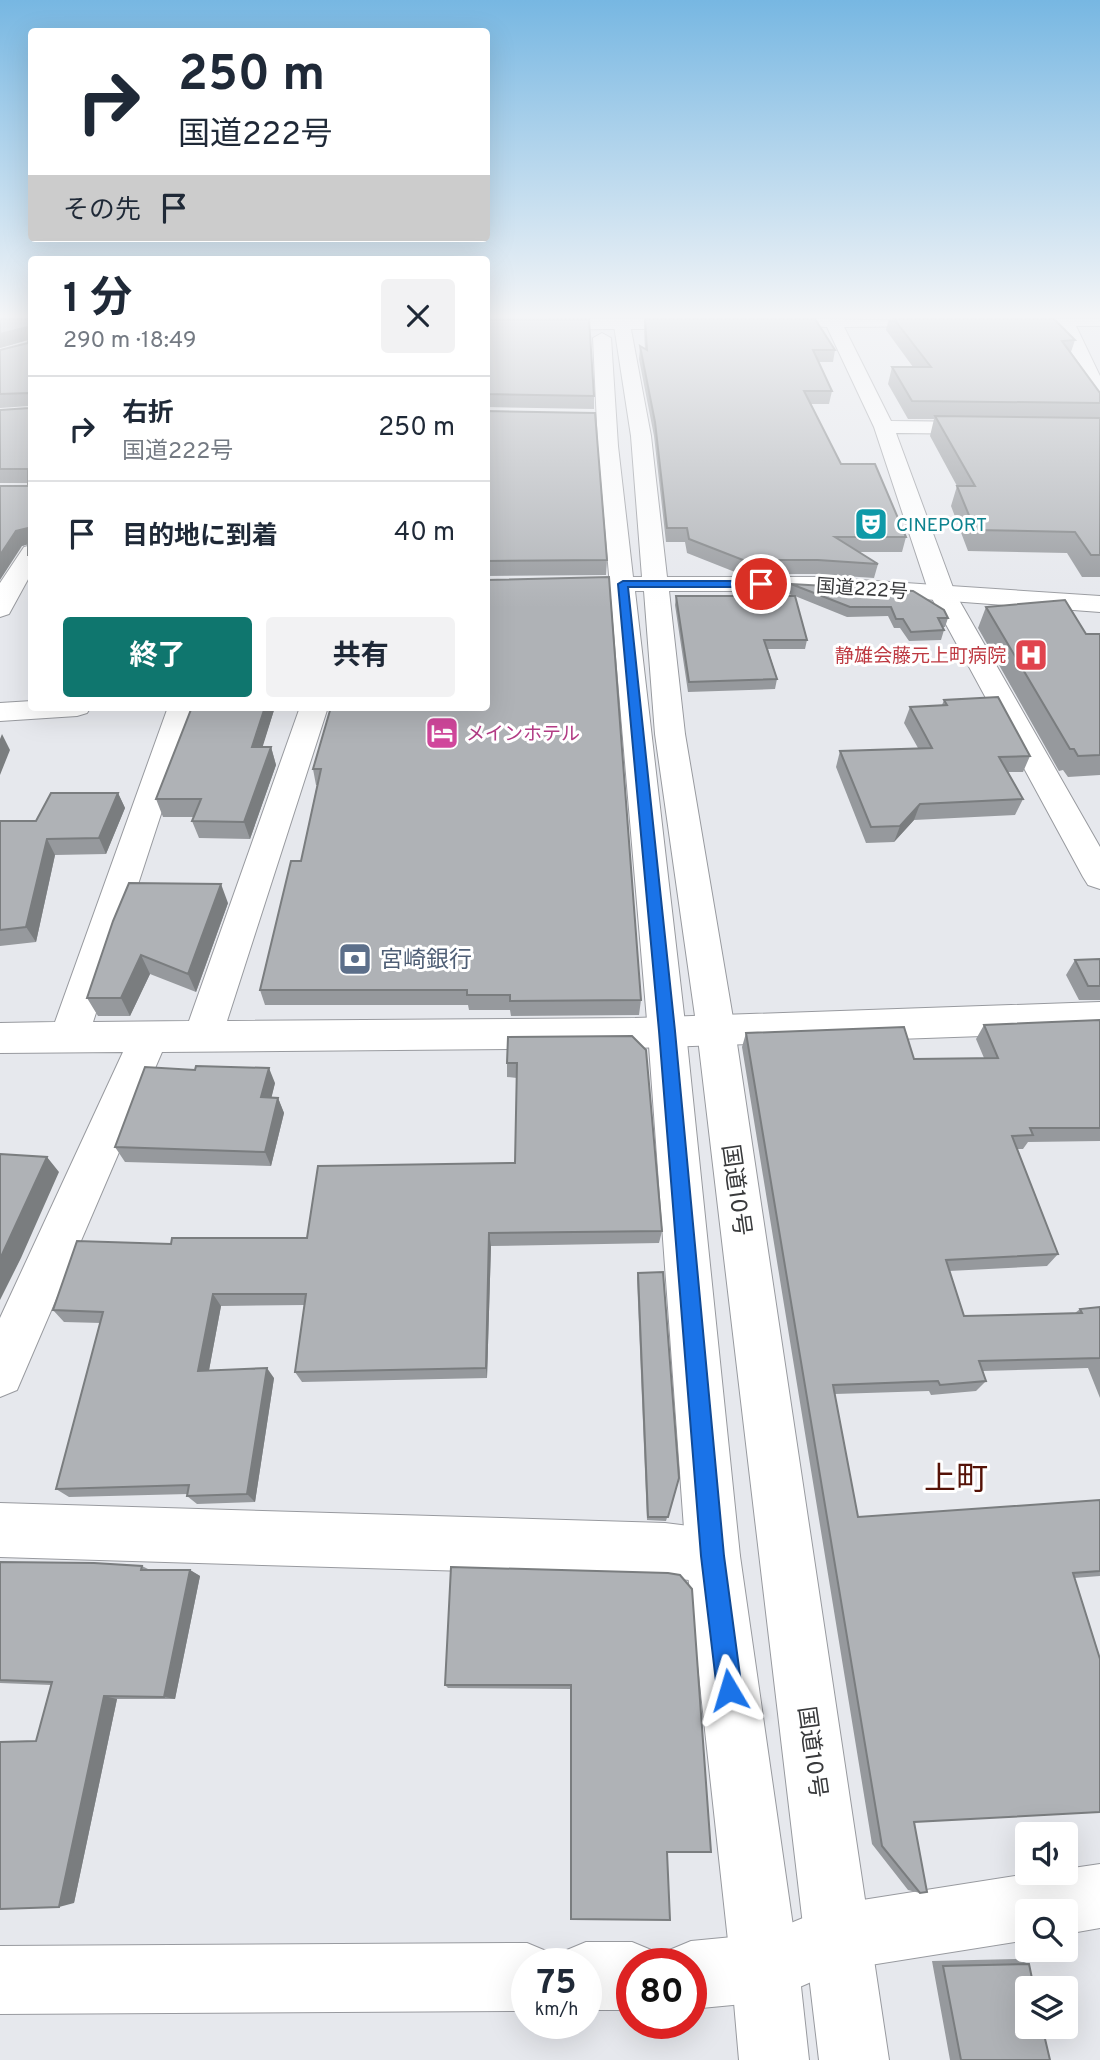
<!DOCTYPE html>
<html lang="ja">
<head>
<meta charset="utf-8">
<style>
	body { margin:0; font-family:Overpass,"Noto Sans JP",sans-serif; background:#f2f2f3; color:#1f2937; height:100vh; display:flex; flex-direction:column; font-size:26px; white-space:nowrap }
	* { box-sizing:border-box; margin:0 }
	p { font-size:23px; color:#747a83 }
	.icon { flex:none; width:38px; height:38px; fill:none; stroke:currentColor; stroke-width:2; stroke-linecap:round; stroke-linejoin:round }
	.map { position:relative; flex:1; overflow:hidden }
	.drawer { position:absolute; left:28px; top:256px; width:462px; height:455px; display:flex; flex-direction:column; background:#fff; border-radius:7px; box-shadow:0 7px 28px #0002 }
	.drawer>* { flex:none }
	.guide { position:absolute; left:28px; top:28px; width:462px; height:214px; border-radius:7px; box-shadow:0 7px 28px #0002; background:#fff; color:#1f2937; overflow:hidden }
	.buttons { position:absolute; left:1015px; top:1822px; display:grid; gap:14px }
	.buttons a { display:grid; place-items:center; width:63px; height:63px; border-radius:7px; background:#fff; box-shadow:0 7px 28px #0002; font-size:35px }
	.speed { position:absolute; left:511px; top:1948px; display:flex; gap:14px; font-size:35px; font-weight:700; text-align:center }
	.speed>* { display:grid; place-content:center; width:91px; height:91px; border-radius:50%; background:#fff; box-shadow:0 7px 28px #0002; line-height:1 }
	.speed small { font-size:18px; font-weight:400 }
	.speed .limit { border:10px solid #d22; background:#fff; color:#111 }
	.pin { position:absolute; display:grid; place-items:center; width:60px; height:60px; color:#fff; margin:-30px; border:4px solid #fff; border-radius:50%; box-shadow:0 2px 7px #0007 }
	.me { position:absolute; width:77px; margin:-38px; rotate:353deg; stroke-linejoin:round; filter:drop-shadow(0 0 5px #0008) }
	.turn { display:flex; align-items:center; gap:24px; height:147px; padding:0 35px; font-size:32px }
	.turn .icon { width:91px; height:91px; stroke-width:2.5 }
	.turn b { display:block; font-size:49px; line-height:60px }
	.then { display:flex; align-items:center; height:66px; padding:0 35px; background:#0003; gap:14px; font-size:26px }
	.round { display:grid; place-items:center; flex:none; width:74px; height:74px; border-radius:7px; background:#f2f2f3 }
	.summary { display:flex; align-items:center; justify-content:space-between; height:119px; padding:0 35px }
	h1 { font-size:42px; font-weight:700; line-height:52px }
	.action { display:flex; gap:14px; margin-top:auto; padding:14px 35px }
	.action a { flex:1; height:80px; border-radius:7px; background:#0f766e; color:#fff; font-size:28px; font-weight:700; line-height:80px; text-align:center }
	.action a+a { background:#f2f2f3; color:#1f2937 }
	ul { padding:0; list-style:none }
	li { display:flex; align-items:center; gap:21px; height:105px; padding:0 35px; border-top:2px solid #e0e1e3 }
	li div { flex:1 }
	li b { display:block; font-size:26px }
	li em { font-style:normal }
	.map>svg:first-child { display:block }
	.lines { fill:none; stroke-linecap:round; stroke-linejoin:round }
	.minor-casing { stroke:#989a9f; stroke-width:2 }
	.major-casing { stroke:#989a9f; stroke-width:2 }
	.highway-casing { stroke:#989a9f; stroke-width:2 }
	.minor { fill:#fff; fill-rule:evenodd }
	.major { fill:#fff; fill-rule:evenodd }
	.highway { fill:#fff; fill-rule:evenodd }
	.wall { fill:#96999d }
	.shaded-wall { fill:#7a7d7f }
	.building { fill:#afb2b6; stroke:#7a7d7f; stroke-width:2 }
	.route { fill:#1a73e8; stroke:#114b97; stroke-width:2 }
	.labels { text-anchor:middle; stroke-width:6; stroke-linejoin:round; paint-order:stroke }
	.far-culture-label { font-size:19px; fill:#0d838f; stroke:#fff; text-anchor:start }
	.far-street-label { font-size:19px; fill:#393a3c; stroke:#fff }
	.far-health-label { font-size:19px; fill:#be3a42; stroke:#fff; text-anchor:end }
	.far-hotel-label { font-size:19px; fill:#b23c85; stroke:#fff; text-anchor:start }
	.service-label { font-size:23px; fill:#4e5e75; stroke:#fff; text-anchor:start }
	.street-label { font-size:23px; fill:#393a3c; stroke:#fff }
	.near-quarter-label { font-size:32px; fill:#551207; stroke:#fff }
</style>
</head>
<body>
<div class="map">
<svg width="1100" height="2060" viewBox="0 0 1100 2060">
	<rect width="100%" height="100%" fill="#e6e8ed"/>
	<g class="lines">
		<defs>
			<path id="minor" d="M621,319H696L703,324L695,329H622L614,324Z
				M805,319L948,321L940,326L844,327L891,421L983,422L990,424L993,428L990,432L983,434L896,433L955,593L1100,847V889L1088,885L1083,877L929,593L874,427L827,327L806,326L804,322Z
				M997,319H1100V326H1076L1100,376V402L1090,396L1059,326H1004L998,325Z
				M32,545V572L9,614L0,617V583L24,547Z
				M32,701V707H91L87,713L77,716L0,721V703Z
				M168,707H196L93,1022L189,1021L300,707H328L227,1021L635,1018L1100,1002V1032L635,1048L162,1052L17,1390L0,1397V1318L123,1052L0,1053V1023L55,1022Z
				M0,1503L665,1523L713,1529L732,1537L740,1556L732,1575L713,1583L665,1577L0,1557Z
				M1100,1864V1928L1066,1934V1911H1027V1940L839,1970L765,2002L691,2009V1964H662L667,1951L691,1941L764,1934L837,1904L1041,1872H1066V1869Z
				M586,1942H632L656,1952L661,1964H632V2010H586V1964H557L562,1952Z
				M527,1943L551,1953L555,1964H527V2011L0,2014V1946Z"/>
			<path id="major" d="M623,319L630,324L622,329L486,330V320Z"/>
			<path id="highway" d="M613,319H629L651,436L667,577H815L1100,596V612L815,591H669L685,734L735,1030L889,2060H819L697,1030L655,734L644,591H635L686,1032L740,1556L799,1968L809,2060H739L731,1968L686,1556L648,1032L598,446L593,338L602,333L611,338L618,446L633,577H642L631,436Z"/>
		</defs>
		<!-- minor casing -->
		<use href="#minor" class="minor-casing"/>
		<!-- major casing -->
		<use href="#major" class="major-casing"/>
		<!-- highway casing -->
		<use href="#highway" class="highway-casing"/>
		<!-- minor -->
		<use href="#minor" class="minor"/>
		<!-- major -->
		<use href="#major" class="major"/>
		<!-- highway -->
		<use href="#highway" class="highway"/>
	</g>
	<!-- wall -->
	<path class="wall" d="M32,319V563L28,555V544L22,546L28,483H0V410L29,408V406L0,408V350L28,343V340L0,348Z
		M645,319L835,350L833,362H819L832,391L829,404H811L841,464L906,537L902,552H859L878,564L874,578L815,574H740L687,553L685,542H666L654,436L639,359L640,346L645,349L644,332Z
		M889,319H1054L1075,340L1071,352L1100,393V577H1082L1067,553L968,551L951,506L957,486L930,436L934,419H908L888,384L892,367H913L886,330Z
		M486,320L594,396V409L486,407Z
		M486,411L607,560L606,575L486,576Z
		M791,584L948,618L945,627H943L944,630L941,640L909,641L900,628H894L888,616L847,617L795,596L807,640L805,649H768L777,679L775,689L688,692L675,605L676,596H794L789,594Z
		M986,607L1086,634H1100V775L1068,777L1063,770L1059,771L978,628Z
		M944,700L1030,756L1023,772H1008L1023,799L1015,815L914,820L894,842L866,843L836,767L840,751L918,748L904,723L910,707L942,705Z
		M189,707H275L262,747H271L276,765L250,839L199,838L192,821L194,817H163L156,799L191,711Z
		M331,707L641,1000L639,1015L511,1016L510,1010H469L468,1005H265L260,990L301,861L317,785H316L313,769Z
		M118,793L125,808L106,854L55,855L36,942L0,946V821H36Z
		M228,903L196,992L150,974L130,1016H98L87,998L113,921Z
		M1100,959V1000H1079L1066,975L1075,960Z
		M1100,1020V1141L1028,1142L1023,1149H1017L1058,1254L1047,1266L949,1271L964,1316L1075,1313L1080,1309L1100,1307V1398L1088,1368L983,1371L986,1381L976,1391L931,1395L929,1391L835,1394L858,1517L1100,1500V1576L1074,1578L914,1822L920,1893L908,1890L872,1844L742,1047L746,1033L914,1059L984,1058L976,1039L984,1025Z
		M508,1037L662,1231L659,1243L491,1246L487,1378L302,1382L295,1372L305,1305L221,1306L209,1370L274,1378L255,1502L197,1504L187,1496L188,1494L69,1497L56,1489L101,1323L64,1322L53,1310L171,1244L307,1238L515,1163L517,1078L507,1077V1063Z
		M275,1083L271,1098H278L284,1113L271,1166L125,1162L115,1147Z
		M638,1273L679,1478L666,1521L647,1520L637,1278Z
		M0,1562L142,1566L150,1570H190L200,1576L175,1699H117L74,1903L36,1741L51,1685L0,1683Z
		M668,1573L667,1852L571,1919V1689L448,1688L445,1685Z
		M1016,1959L1029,1964L1050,2060H950L932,1961Z"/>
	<!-- shaded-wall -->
	<path class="shaded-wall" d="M27,327L31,339L0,348V334Z
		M28,528L32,543L22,546L0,580V555L16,531Z
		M265,707H275L257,765L252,747Z
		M2,734L10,750L0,775V739Z
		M271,747L276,765L250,839L244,822Z
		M118,793L125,808L106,854L99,838Z
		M920,804L914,820L894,842L900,826Z
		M47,839L55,855L36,942L26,927Z
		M221,884L228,903L196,992L188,974Z
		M141,955L150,974L130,1016L121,998Z
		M269,1068L275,1083L268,1112L261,1097Z
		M278,1098L284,1113L271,1166L265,1152Z
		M47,1157L59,1172L21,1258L0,1300V1259Z
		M489,1233L491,1246L487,1378L486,1368Z
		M213,1294L221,1306L207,1381L198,1371Z
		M267,1368L274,1378L255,1502L247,1494Z
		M190,1570L200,1576L175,1699L164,1697Z
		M104,1696L117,1699L74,1903L59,1907Z"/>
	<!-- building -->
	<path class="building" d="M0,319H32V555H28V528L16,531L0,555V486H28V469H0V410L29,408V393L0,394V350L28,343L30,329L27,327L0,334Z
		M589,319L594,396L486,394V320Z
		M645,319H815L835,350H813L832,391H804L841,464H875L906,537H835L878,564L818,560H743L689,539L687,528H667L655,422L640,346L647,350Z
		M894,319H1054L1075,340L1062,341L1100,393V403L912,401L892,367H931Z
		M486,411L595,413L607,560L486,561Z
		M935,416L1100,418V555H1091L1075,532L975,530L957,486H975Z
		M609,577L641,1000L510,1001V995H467V990H260L291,861H301L321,769H313L331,707H486V580Z
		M791,584L913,591L944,610L948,618H938L944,630L911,632L903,619H896L891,607H850Z
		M676,596H795L807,640H764L777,679L689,682Z
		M1065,600L1086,634H1100V755L1078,756L1074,749H1070L986,607Z
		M998,697L1030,756L999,757L1023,799L920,804L900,826L871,827L840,751L932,748L910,707L947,705L944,700Z
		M192,707H265L252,747H271L244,822L192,821L201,799H156Z
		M51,793H118L99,838L47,839L26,927L0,930V821H36Z
		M129,883L221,884L188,974L141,955L121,998H87L113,921Z
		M1100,959V986H1088L1075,960Z
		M1100,1020V1128H1030L1033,1135L1012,1136L1058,1254L946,1260L964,1316L1082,1313L1080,1309L1100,1307V1358L979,1361L986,1381L940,1385L938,1381L833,1385L858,1517L1100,1500V1571L1073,1573L1100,1659V1812L914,1822L927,1892L920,1893L882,1846L746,1033L904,1027L914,1059L998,1058L984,1025Z
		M632,1036L646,1050L662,1231L489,1233L486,1368L295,1372L306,1294H213L198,1371L267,1368L247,1494L187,1496L189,1485L56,1489L103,1312L53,1310L77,1241L171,1244L172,1238H307L318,1166L515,1163L517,1063H507L508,1037Z
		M196,1066L269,1068L261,1097L278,1098L265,1152L115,1147L145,1067L195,1070Z
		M0,1154L47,1157L0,1259Z
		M663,1272L679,1478L668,1517H648L638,1273Z
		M0,1562L94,1563L142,1566L141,1570H190L164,1697L104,1696L59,1907L0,1909V1742L36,1741L52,1682L0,1680Z
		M451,1567L668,1573L680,1575L692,1589L711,1852H667L670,1920L571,1919V1685H445Z
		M1029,1964L1034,1988H1027V2026H1042L1050,2060H961L943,1966Z"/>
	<!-- sky -->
	<linearGradient id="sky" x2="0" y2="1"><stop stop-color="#77b7e2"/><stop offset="0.52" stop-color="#f4f5f7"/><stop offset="1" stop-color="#f4f5f7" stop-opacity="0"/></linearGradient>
	<rect width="1100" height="608" fill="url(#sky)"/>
	<!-- route -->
	<path class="route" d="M623,581H761L766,584L761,587H628L675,1031L724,1556L742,1690L738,1699L729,1703L721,1699L717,1690L701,1556L659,1031L618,584Z"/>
	<!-- icons -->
	<defs>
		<symbol id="theatre-square" viewBox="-11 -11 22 22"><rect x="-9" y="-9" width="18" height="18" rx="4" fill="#0f9aa8" stroke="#fff"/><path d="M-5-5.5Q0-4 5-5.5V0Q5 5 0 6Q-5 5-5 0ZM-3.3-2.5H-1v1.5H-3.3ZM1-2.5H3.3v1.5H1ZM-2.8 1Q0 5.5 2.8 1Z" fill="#fff"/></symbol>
		<symbol id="hospital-square" viewBox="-11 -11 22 22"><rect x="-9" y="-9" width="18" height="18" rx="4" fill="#e0444e" stroke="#fff"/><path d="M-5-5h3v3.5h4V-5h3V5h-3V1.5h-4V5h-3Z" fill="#fff"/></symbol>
		<symbol id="hotel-square" viewBox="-11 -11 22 22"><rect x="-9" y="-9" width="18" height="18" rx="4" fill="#d1479c" stroke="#fff"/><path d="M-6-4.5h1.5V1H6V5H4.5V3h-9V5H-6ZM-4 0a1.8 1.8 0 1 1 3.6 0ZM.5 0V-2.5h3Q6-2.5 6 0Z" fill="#fff"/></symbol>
		<symbol id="bank-square" viewBox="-11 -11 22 22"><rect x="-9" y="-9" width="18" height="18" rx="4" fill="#5c6f8a" stroke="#fff"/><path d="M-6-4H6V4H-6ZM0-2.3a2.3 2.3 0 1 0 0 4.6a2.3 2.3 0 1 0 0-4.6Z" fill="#fff"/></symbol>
	</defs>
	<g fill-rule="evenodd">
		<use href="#theatre-square" x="852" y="505" width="38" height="38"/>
		<use href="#hospital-square" x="1012" y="636" width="38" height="38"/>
		<use href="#hotel-square" x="423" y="714" width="38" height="38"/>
		<use href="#bank-square" x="336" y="940" width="38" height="38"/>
	</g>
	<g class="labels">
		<!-- far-culture labels -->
		<g class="far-culture-label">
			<text x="896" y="531">CINEPORT</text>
		</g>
		<!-- far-street labels -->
		<g class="far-street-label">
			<text transform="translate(862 588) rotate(4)" y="7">国道222号</text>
		</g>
		<!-- far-health labels -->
		<g class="far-health-label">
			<text x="1006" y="662">静雄会藤元上町病院</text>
		</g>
		<!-- far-hotel labels -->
		<g class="far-hotel-label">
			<text x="466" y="740">メインホテル</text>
		</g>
		<!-- service labels -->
		<g class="service-label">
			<text x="380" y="967">宮崎銀行</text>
		</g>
		<!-- street labels -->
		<g class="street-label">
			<text transform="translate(737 1190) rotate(82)" y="8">国道10号</text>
			<text transform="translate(813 1752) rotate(82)" y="8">国道10号</text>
		</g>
		<!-- near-quarter labels -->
		<g class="near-quarter-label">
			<text x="956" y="1489">上町</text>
		</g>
	</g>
</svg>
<div class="buttons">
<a><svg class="icon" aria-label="sound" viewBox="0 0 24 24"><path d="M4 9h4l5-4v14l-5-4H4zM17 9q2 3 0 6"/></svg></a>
<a><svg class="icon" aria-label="search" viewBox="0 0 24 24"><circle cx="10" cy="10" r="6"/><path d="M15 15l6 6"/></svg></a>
<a><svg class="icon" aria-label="layers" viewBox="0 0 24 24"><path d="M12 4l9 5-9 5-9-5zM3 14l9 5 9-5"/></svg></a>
</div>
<div class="speed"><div>75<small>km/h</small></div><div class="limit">80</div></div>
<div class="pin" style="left:761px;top:584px;background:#d93025"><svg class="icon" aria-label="arrive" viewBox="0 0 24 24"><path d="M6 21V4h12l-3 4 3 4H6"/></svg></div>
<svg class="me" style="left:729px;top:1690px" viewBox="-20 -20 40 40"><path d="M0-17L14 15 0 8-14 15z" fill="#1a73e8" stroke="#fff" stroke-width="4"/></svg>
<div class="guide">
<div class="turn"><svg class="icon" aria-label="right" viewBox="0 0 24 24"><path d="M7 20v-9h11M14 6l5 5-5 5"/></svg><div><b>250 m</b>国道222号</div></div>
<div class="then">その先<svg class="icon" aria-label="arrive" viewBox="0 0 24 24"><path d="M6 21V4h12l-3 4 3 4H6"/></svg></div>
</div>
<section class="drawer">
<div class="summary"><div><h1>1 分</h1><p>290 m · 18:49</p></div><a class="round"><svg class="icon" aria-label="close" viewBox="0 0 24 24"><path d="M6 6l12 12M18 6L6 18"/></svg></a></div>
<ul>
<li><svg class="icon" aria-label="right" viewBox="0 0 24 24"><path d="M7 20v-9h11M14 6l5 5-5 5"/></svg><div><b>右折</b><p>国道222号</p></div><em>250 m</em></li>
<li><svg class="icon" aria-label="arrive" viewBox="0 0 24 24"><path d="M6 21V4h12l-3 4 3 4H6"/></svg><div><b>目的地に到着</b></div><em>40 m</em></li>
</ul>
<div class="action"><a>終了</a><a>共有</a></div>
</section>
</div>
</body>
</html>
